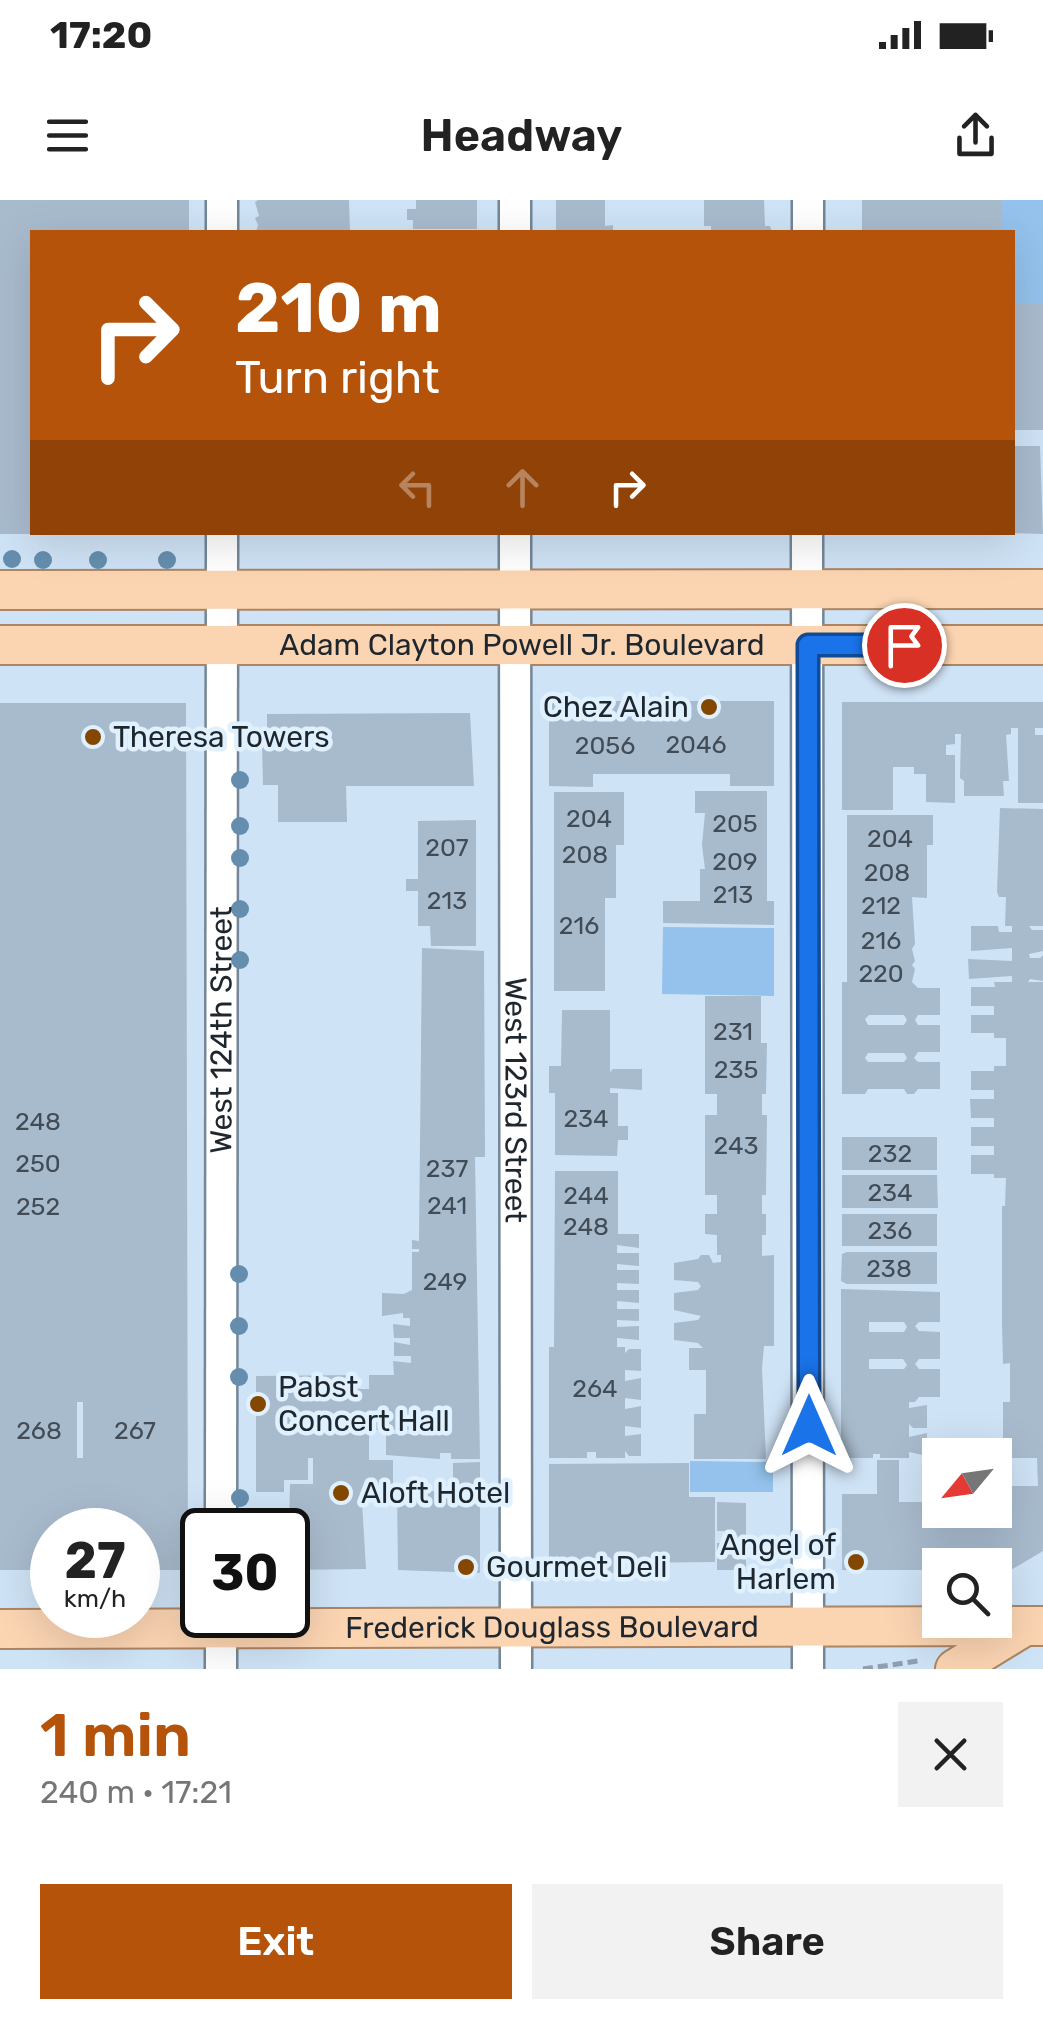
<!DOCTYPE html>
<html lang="en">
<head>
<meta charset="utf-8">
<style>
	body { margin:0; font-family:Rubik,sans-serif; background:#f2f2f2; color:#222; height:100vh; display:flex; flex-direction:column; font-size:38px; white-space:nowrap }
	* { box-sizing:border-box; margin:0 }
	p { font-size:32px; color:#767676 }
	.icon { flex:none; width:55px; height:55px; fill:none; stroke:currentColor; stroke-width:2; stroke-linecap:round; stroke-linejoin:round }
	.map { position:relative; height:1469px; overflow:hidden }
	.panel { display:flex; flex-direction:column; background:#fff; flex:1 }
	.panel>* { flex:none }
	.hud { position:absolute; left:30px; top:30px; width:985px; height:305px; border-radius:0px; box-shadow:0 10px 40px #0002; background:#b45309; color:#fff; overflow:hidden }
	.needle { width:65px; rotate:241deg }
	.fabs { position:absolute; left:922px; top:1238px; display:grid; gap:20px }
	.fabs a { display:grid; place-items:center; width:90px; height:90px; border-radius:0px; background:#fff; box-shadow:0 10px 40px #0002; font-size:50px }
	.speed { position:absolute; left:30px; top:1308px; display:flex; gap:20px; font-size:50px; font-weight:700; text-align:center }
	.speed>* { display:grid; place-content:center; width:130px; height:130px; border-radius:50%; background:#fff; box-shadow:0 10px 40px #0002; line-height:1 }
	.speed small { font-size:25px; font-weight:400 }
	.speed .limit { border:5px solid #111; border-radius:15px; background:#fff; color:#111 }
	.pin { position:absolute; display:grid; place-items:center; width:85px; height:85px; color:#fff; margin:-42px; border:5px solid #fff; border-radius:50%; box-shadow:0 2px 10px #0007 }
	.me { position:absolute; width:110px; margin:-55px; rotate:0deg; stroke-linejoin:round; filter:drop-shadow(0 0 8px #0008) }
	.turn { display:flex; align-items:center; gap:35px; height:210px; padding:0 40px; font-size:45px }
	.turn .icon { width:130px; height:130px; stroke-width:2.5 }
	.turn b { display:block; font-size:70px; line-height:85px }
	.lanes { display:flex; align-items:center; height:95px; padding:0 40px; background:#0003; justify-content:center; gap:50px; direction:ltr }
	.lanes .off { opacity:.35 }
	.round { display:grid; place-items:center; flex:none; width:105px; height:105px; border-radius:0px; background:#f2f2f2 }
	.head { display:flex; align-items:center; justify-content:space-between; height:170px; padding:0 40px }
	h1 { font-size:60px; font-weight:600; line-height:75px; color:#b45309 }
	.button { display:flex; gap:20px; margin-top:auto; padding:20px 40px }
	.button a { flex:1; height:115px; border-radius:0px; background:#b45309; color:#fff; font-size:40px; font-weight:600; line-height:115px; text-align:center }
	.button a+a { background:#f2f2f2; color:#222 }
	.status { display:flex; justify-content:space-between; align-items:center; height:70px; padding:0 50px; background:#fff; direction:ltr }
	.status svg { height:28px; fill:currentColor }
	header { display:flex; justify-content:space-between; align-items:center; height:130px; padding:0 40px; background:#fff; font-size:45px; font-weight:600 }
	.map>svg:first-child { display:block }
	.green { fill:#94c2ec }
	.building { fill:#a8bbcd; fill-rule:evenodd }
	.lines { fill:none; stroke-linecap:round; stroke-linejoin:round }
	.minor-casing { stroke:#748697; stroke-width:35 }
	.major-casing { stroke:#ad8562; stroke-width:42 }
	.path { stroke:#909fae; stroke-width:5; stroke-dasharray:10 5; stroke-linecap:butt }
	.minor { stroke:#fff; stroke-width:30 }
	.major { stroke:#fbd4b2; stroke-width:38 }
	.tree { fill:#658eae }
	.route-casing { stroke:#114b97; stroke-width:25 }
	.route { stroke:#1a73e8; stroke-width:18 }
	.poi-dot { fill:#834700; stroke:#dff0ff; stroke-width:4 }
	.labels { text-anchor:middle; stroke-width:9; stroke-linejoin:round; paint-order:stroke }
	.number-label { font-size:25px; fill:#414c56 }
	.street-label { font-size:30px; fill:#1f272e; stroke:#dff0ff }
	.poi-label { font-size:30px; fill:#1f272e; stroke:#dff0ff; text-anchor:start }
</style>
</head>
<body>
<div class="status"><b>17:20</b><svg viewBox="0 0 49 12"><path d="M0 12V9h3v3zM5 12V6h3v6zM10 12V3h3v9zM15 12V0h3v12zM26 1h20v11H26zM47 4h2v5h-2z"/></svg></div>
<header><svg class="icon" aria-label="menu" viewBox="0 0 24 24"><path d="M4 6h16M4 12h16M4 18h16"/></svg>Headway<svg class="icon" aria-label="share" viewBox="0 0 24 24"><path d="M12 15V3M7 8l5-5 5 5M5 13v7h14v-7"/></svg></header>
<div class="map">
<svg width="1043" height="1469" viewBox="0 0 1043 1469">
	<rect width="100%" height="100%" fill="#cfe3f6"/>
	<!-- green -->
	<path class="green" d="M1002,0H1043V104H1013L1012,32H1002Z
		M663,727L774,728V796L662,794Z
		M690,1261L773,1262V1292H690Z"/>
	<!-- building -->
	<path class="building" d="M0,0H189V32H32V334H0Z
		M258,0H349L350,32H256L258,25L255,18L259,16L255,2Z
		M416,0H477V29H413V20H407V9H416Z
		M556,0H605V26L613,25V32H556Z
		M704,0H764L765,26H770L772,32H711V26H704Z
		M862,0H1002V32H862Z
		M1012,104H1043V230H1012Z
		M1012,246H1040L1043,334L1012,333Z
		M549,501H774V586H730V574H593V587L549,586Z
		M842,502H1043V528H1035V535H1043V603H1018V528H1011V534L1006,535L1009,581H1003L1004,596H964V581L960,578L961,534H955V544L946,545V555H955V603L926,602V574H914V567H893V610H842Z
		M0,503H186L188,1370H138V1330H52V1370H0ZM77,1202H83V1258H77Z
		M470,513L474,586H346L347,622H278V585H263L262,543H267V514Z
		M695,591H767V701H774V725L663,723V701H700V669H705L702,645L705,613H695Z
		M554,592H624V645H616V698H605V791H554Z
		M1000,608L1043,609V726H1029L1032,730H1043V751L1029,754L1030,758H1040L1043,755V781L1030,779L1028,782H1043V1351L1009,1371H995V1365H940V1370H842V1294H877V1260H899V1302H940V1310H995V1302H1009V1286H1038L1037,1258H1003V1202H1010V1163L1003,1164L1002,1124V1006H1005L1006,978H994V974H971V955H994V946H971V927H994V918H971L970,899H994V890H971V871H994V866H1006V838H994V833H971V815H994V806H971V787H995L994,782H1012V776L969,779L968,759L1012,761V748L971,751V726H998L999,732H1012V726H1005L1006,697H999L997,692Z
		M847,615H933V645H927V698L912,697L915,744L912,749L915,761L912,765L915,769L912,782L918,788H940V815H918L915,820L918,825H940V852H918L914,858L918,862H940V889H918L914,894H907L904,889H868L865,894H842V782H847ZM869,815H904L907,820L904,825H868L865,819ZM868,853H904L907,858L904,862H868L865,858Z
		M476,620V746H431L430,726H418V691H406V679H418V621Z
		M422,748L484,751L485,957H475L480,1259H451V1253H440V1259L386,1255V1234H414L417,1230H369V1260H393V1301L362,1302L366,1369L288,1370L290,1284H313V1258H308V1280H284V1292H256V1176L357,1175L358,1189H369V1175H394L393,1161L411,1163V1156H394V1142L410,1145V1138H394L393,1124L410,1126V1118H403V1113L382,1116V1093L404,1094L412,1090V1052H419V1049H412V1040L419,1041Z
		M705,796H761V843H767L766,894H762V915H767L766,995H762V1014H766V1035H762V1056L774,1055V1146H764L762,1169L766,1259H694V1214H706V1170H689V1148H703L698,1143L674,1140V1123L698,1120L701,1116L674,1110V1093L698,1090L701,1086L698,1082L674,1080V1063L698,1059L701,1055H709L713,1063L721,1062V1055H717V1035L705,1034V1014H717V995H705V915H717V894H705Z
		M562,810H610V872L613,869H642V890L610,888V893H618V926H628V940H618L617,956L555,955V893H549V866H561Z
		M842,937H937V970H842Z
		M555,971H618V1034H639V1048L617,1045V1053H639V1066L617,1064V1070H639V1084L617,1083V1090H639V1103L617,1101V1109H639V1121L617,1120V1127L639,1126V1140L617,1138V1147H625V1153L629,1149H641V1171L625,1170V1181L641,1178V1200L625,1198V1209L641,1206V1228L625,1226V1236L641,1234V1256H629L625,1251V1258H596V1252H587V1258H549V1147H554Z
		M842,975H937L938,1008H842Z
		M842,1014H937V1046H842Z
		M847,1052H937V1084H847L841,1081L842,1054Z
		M841,1089L940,1092V1122H919L915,1126L919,1131L940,1132V1159H919L915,1164L919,1169H940V1197H919L915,1202H909V1208L927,1205V1228H913L909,1224V1237L927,1233V1256L909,1252V1258H880V1254H873V1258H841ZM869,1122H904L907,1127L904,1132H869ZM869,1159H903L907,1165L904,1169H869Z
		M480,1262V1373L398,1370L397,1291H453V1347V1263Z
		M689,1263V1297H715V1362L622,1363V1373H590V1359L577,1360V1370H549V1264Z
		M717,1302L746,1303V1370H717V1343H724V1331H717Z"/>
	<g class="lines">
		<defs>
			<g id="minor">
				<path d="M222,32V0"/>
				<path d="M515,32V0"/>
				<path d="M808,32V0"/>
				<path id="s1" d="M515,332L516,1469"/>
				<path d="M807,332L808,1469"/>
				<path id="s2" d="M221,1330L222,332"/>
				<path d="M221,1469V1415"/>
			</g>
			<g id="major">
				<path d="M0,390L1043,389"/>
				<path id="s3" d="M0,445H1043"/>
				<path id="s4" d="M0,1429L1043,1426"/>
				<path d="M955,1469L1025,1426"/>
			</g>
		</defs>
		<!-- minor casing -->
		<use href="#minor" class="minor-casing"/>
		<!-- major casing -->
		<use href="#major" class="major-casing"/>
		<!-- path -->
		<path class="path" d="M863,1469L918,1461"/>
		<!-- minor -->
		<use href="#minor" class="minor"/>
		<!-- major -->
		<use href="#major" class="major"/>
	</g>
	<!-- trees -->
	<g class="tree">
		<circle cx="12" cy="359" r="9"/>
		<circle cx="43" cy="360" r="9"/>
		<circle cx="98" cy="360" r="9"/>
		<circle cx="167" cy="360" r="9"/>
		<circle cx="240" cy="580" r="9"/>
		<circle cx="240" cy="626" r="9"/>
		<circle cx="240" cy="658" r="9"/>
		<circle cx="240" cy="709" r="9"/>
		<circle cx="240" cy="760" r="9"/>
		<circle cx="239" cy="1074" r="9"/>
		<circle cx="239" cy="1126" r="9"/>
		<circle cx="239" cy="1177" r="9"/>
		<circle cx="240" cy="1298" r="9"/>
	</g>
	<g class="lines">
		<defs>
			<path id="route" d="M809,1226L808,445H904"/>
		</defs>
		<!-- route casing -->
		<use href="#route" class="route-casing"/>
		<!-- route -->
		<use href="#route" class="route"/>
	</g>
	<!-- markers -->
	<g class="poi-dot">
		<circle cx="709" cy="507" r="10"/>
		<circle cx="93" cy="537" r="10"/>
		<circle cx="258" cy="1204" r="10"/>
		<circle cx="341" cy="1293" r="10"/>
		<circle cx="856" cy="1362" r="10"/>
		<circle cx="466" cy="1367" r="10"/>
	</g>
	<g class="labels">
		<!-- number labels -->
		<g class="number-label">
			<text x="696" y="553">2046</text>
			<text x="605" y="554">2056</text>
			<text x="589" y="627">204</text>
			<text x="735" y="632">205</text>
			<text x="890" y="647">204</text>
			<text x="447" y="656">207</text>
			<text x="585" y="663">208</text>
			<text x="735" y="670">209</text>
			<text x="887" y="681">208</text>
			<text x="733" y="703">213</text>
			<text x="447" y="709">213</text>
			<text x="881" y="714">212</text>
			<text x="579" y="734">216</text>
			<text x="881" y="749">216</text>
			<text x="881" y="782">220</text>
			<text x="733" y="840">231</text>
			<text x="736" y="878">235</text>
			<text x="586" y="927">234</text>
			<text x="38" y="930">248</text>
			<text x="736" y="954">243</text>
			<text x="890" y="962">232</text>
			<text x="38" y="972">250</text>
			<text x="447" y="977">237</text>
			<text x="890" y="1001">234</text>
			<text x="586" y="1004">244</text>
			<text x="447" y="1014">241</text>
			<text x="38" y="1015">252</text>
			<text x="586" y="1035">248</text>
			<text x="890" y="1039">236</text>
			<text x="889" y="1077">238</text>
			<text x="445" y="1090">249</text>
			<text x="595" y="1197">264</text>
			<text x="39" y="1239">268</text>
			<text x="135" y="1239">267</text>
		</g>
		<!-- street labels -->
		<g class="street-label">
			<text dy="10" stroke="none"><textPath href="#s3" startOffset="522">Adam Clayton Powell Jr. Boulevard</textPath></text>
			<text dy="10" stroke="none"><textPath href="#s2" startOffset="500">West 124th Street</textPath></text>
			<text dy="10" stroke="none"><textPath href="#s1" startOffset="568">West 123rd Street</textPath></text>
			<text dy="10" stroke="none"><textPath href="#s4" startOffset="552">Frederick Douglass Boulevard</textPath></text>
		</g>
		<!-- poi labels -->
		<g class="poi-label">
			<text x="689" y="517" text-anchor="end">Chez Alain</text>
			<text x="113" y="547">Theresa Towers</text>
			<text x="278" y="1197">Pabst<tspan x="278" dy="34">Concert Hall</tspan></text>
			<text x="361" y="1303">Aloft Hotel</text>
			<text x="836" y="1355" text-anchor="end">Angel of<tspan x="836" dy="34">Harlem</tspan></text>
			<text x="486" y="1377">Gourmet Deli</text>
		</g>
	</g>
</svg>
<div class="fabs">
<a><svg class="needle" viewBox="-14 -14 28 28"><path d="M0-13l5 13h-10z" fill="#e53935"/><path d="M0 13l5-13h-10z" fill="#767676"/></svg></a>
<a><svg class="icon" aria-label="search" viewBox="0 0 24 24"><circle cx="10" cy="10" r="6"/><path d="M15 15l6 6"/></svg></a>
</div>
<div class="speed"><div>27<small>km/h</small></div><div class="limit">30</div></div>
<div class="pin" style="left:904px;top:445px;background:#d93025"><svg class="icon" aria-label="arrive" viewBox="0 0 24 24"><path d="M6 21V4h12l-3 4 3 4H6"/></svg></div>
<svg class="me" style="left:809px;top:1226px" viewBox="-20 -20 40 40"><path d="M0-17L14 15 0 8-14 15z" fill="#1a73e8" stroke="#fff" stroke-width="4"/></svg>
<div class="hud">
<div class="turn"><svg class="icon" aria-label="right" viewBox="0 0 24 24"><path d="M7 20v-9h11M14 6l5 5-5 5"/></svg><div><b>210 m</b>Turn right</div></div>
<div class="lanes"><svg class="icon off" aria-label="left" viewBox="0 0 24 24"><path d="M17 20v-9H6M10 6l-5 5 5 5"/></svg><svg class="icon off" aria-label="ahead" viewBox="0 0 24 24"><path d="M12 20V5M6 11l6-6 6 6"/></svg><svg class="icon" aria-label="right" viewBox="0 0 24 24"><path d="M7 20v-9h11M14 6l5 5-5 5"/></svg></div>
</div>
</div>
<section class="panel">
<div class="head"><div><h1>1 min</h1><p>240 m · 17:21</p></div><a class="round"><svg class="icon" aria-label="close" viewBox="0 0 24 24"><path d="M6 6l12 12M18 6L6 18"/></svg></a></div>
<div class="button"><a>Exit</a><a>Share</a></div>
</section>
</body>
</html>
